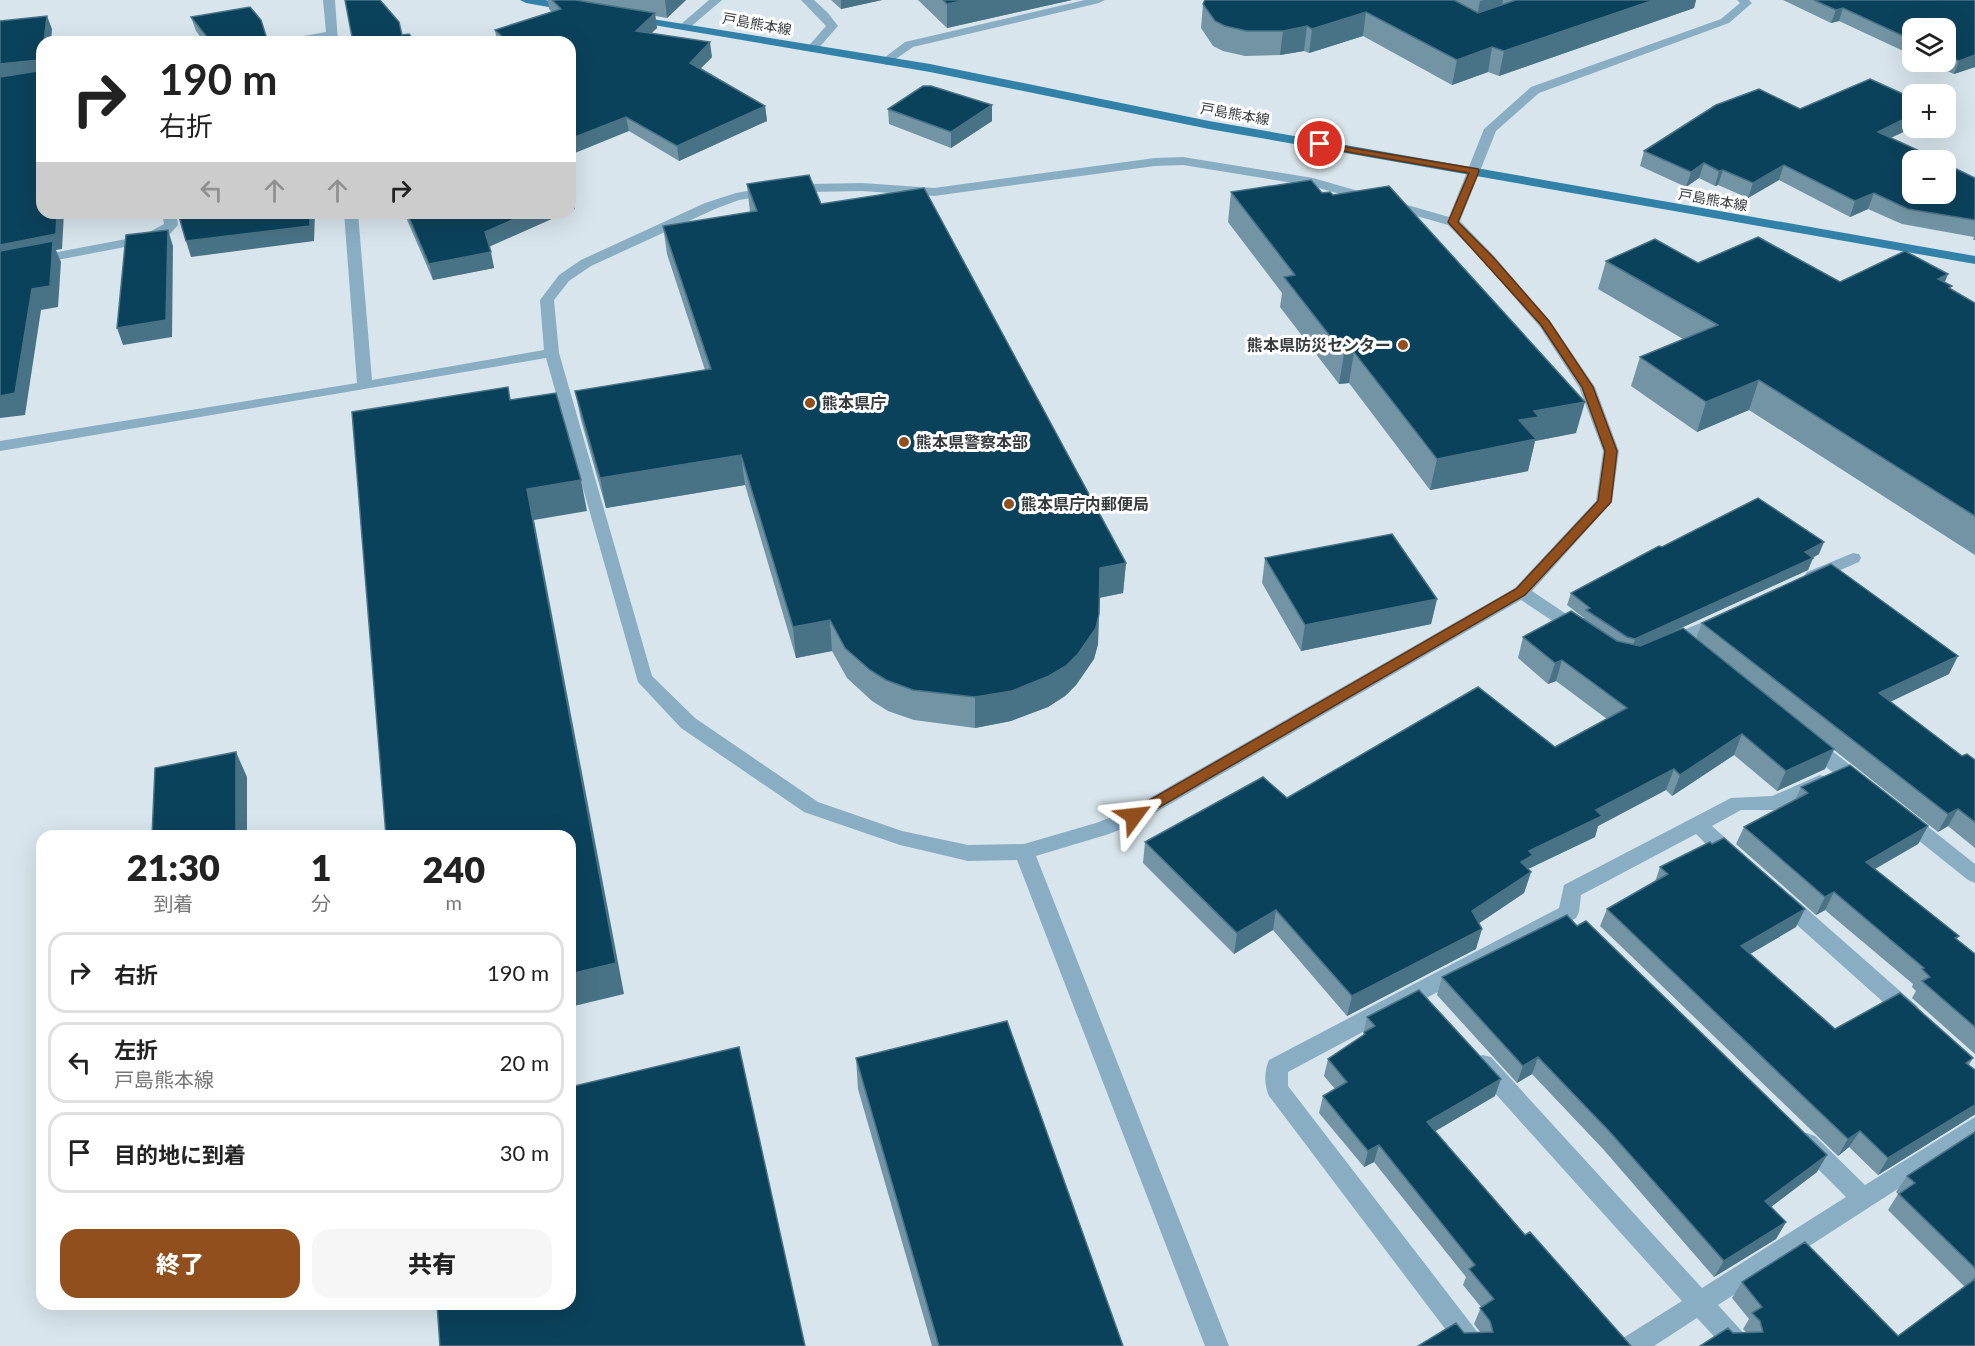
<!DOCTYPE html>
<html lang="ja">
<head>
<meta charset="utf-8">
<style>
	body { margin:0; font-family:Lato,"Noto Sans JP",sans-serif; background:#f6f6f6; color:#222; height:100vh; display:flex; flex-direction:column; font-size:22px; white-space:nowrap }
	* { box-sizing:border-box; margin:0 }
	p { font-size:20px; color:#767676 }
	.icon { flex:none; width:33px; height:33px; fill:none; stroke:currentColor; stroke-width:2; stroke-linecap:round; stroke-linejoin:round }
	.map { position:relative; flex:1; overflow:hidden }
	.drawer { position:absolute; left:36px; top:830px; width:540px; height:480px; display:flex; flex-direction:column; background:#fff; border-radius:18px; box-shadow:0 6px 24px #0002 }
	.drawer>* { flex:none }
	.guide { position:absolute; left:36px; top:36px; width:540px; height:183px; border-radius:18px; box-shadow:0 6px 24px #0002; background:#fff; color:#222; overflow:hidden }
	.fabs { position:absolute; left:1902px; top:18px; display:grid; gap:12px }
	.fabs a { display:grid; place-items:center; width:54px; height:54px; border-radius:12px; background:#fff; box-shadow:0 6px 24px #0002; font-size:30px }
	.pin { position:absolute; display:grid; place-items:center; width:51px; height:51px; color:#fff; margin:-26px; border:3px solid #fff; border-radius:50%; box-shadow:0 2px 6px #0007 }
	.me { position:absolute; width:66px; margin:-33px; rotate:60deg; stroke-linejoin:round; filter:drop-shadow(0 0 4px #0008) }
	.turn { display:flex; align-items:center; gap:21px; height:126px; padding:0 24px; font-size:27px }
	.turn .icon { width:78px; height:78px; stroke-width:2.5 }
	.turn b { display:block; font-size:42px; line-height:51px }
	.lanes { display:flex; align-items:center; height:57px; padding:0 24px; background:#0003; justify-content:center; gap:30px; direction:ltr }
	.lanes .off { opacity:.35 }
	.eta { display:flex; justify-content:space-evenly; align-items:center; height:102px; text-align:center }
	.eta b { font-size:36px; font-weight:800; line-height:42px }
	.button { display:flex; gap:12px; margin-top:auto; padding:12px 24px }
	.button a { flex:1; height:69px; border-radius:18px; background:#914f1e; color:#fff; font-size:24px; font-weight:800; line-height:69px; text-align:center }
	.button a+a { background:#f6f6f6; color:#222 }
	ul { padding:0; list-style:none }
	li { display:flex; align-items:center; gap:18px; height:81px; margin:0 12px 9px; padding:0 12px; border:3px solid #e0e0e0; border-radius:18px }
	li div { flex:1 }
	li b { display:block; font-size:22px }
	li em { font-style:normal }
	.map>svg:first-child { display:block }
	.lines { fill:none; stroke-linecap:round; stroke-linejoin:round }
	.minor { fill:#89aec4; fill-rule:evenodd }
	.major { fill:#3181a8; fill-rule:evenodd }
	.wall { fill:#7294a4 }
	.shaded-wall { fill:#487386 }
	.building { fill:#0b425b; stroke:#487386; stroke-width:1.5 }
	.route { fill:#914f1e; stroke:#5e3314; stroke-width:1.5 }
	.poi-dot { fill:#914f1e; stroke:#fff; stroke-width:2 }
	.labels { text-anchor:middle; stroke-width:6; stroke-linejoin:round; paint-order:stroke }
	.far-street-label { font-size:14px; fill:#353a3d; stroke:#fff }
	.poi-label { font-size:16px; font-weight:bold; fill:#353a3d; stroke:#fff; text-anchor:start }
</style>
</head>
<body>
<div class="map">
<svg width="1975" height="1346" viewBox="0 0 1975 1346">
	<rect width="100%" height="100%" fill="#d8e5ec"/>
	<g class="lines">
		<!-- minor -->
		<path class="minor" d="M323,0H335L338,42H326V39L281,42L287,39L326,32Z
			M709,0H722L688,29H680V25Z
			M801,0H814L828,13L838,26L816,51L812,52L806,49L826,26Z
			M1085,0H1105L1099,3L913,47L890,63L886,65L880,61L905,42Z
			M1737,0H1749L1752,3L1729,23L1539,93L1496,131L1460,221L1494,256L1550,321L1595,387L1619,451L1612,502L1532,591L1584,626L1587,630L1584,634H1572L1521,600L1141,821L1109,834L1036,856L1229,1346H1205L1017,860L968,861L900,845L804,812L681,728L638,682L546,358L0,451V441L357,383L344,213H358L372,380L544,350L540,300L559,275L581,260L705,203L736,193L775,186L811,184L862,183L934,188L1155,158L1183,157L1313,178L1449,217L1484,129L1531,87L1721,19L1740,3ZM1183,165L1312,186L1448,225L1484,262L1540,327L1579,387L1603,451L1596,501L1515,588L1127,811L1096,823L1024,844L968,845L902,831L818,802L695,718L652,676L559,353L554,300L569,281L591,266L715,209L739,200L775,194L811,192L862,191L934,196L1155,166Z
			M162,213H176L178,225L170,234L151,242L0,271V263L142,236L164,224Z
			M1853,553L1859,554L1861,558L1859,562L1813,582L1807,580L1804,576L1807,572Z
			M1721,614L1727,616L1730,620L1727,624L1669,649L1663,647L1660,643L1663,639Z
			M1811,738L1818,740L1867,778L1870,783L1867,788L1860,790L1853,788L1804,750L1802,745L1804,740Z
			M1820,775L1827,777L1830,782L1827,787L1774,810H1741L1712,826L1741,852L1744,857L1741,862C1724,868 1708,845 1696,834L1581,895L1579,912L1576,918L1288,1072V1086L1482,1338L1485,1346H1458L1269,1096C1264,1085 1264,1071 1269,1060L1559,908L1564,885L1731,798L1772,796Z
			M1905,812L1912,814L1975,864V883L1968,880L1898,824L1895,819L1898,814Z
			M1784,893L1791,895L1917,1006L1920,1012L1917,1018L1909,1021L1901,1018L1777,907L1774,901L1777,895Z
			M1483,1055L1491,1057L1702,1288L1846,1197L1799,1150L1796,1143L1799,1136L1807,1133L1815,1136L1865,1185L1975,1117V1139L1718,1305L1748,1338L1751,1346H1723L1697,1318L1654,1346H1620L1623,1338L1682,1301L1475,1071L1472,1064L1475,1057Z"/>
		<!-- major -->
		<path class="major" d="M520,0H545L575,6L577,8L571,11L526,3Z
			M634,16L930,64L1209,121L1975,256V264L1209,129L930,72L630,21L628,19Z"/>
	</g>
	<!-- wall -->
	<path class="wall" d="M548,0H686L667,18L655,16L657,28L650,34L712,57L701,68L765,106L767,121L679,161L629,131L570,42H497L495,30L552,12L549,9Z
		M831,0H882L841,9Z
		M918,0H1072L947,28Z
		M1205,0H1696L1694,8L1499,76L1488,72L1452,85L1363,36L1309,53L1304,51L1280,55L1245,56L1223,51L1213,46L1201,28L1203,4Z
		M1783,0H1975V67L1954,74L1926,62H1946V28H1912V55L1839,21L1831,23Z
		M191,17L268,42H204L196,31Z
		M1912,98V128L1891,138L1975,178V240H1973L1974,237L1902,224L1868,209L1850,217L1779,180L1748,198L1718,185L1715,186L1699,178L1686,187L1640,166L1644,151L1800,109Z
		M992,105V121L951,148L889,124L888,109Z
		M747,184L821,204L1126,563L1123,593L1099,598L1098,644L1094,659L1076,685L1065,696L1048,707L1011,721L975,728L914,720L888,711L872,701L847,678L832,651L796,658L745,485L606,508L581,420L575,391L705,370L667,254L663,226L750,213Z
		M1231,192L1322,193L1576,433L1535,441L1528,471L1430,490L1349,383L1339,384L1280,307L1282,293L1228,222Z
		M404,213H565L489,247L494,268L433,280Z
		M1606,261L1698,263L1840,282L1948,274L1945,282L1951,290L1975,303V555L1749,410L1697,432L1631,386L1640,357L1683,339L1598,289Z
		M1662,547L1819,554L1813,558L1808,570L1645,644L1696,638L1702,623L1949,674L1890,701L1962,756L1975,760V848L1948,826L1938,832L1834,750L1825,769L1777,791L1734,755L1672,796L1666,790L1598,826L1595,837L1528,869L1531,872L1524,893L1479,923L1476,949L1347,1016L1273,930L1234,954L1143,863L1145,842L1287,798L1555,747L1607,719L1556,681L1548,684L1518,658L1523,637L1583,619L1584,618L1567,605L1571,593Z
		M1265,558L1437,599L1431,624L1301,651L1262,583Z
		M1801,787L1928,826L1918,844L1875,869L1959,936L1957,939L1975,954V1054L1912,998L1916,991L1912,987L1913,984L1825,910L1816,915L1736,844L1744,827L1795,800Z
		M1660,867L1796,927L1750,954L1835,1029L1973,1058L1969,1065L1975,1070V1115H1974L1878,1175L1849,1147L1838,1156L1600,926L1607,909L1655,882Z
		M1442,977L1817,1172L1771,1207L1786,1222L1776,1239L1714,1277L1603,1149L1532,1074L1517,1083L1437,995Z
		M1367,1017L1495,1096L1435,1131L1525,1235L1631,1346L1464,1333L1480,1332L1474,1324L1481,1307L1463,1285L1466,1277L1374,1162L1364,1167L1319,1113L1323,1096L1335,1089L1324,1076L1328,1059L1363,1036Z
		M856,1058L1123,1346H932L858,1089Z
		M1975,1132V1346L1733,1333L1746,1332L1743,1329L1749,1319L1732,1298L1742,1282L1898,1336L1965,1287L1888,1210L1898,1194L1896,1192L1907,1176Z"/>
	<!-- shaded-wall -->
	<path class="shaded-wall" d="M665,0H686L667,18Z
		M841,0H882L841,9Z
		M966,0H1072L947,28V4Z
		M1484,0H1503L1499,18L1475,26L1480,1Z
		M1654,0H1696L1694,8L1499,76L1504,51Z
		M1843,8L1839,21L1831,23L1836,10Z
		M1366,12L1363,36L1309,53L1312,29Z
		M655,13L657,28L638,46L636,31Z
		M47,16L52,29L51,42H44Z
		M1307,26L1304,51L1280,55L1283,31Z
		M710,42L712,57L692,77L690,63Z
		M1492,47L1488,72L1452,85L1457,60Z
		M1975,55V67L1954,74L1959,61Z
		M38,60L42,73L0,79V64Z
		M992,105V121L951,148V132Z
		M765,106L767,121L679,161L677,146Z
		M1912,115V128L1872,146L1878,132Z
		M626,117L629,131L570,155V139Z
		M1704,163L1699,178L1686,187L1691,172Z
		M1784,165L1779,180L1748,198L1753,183Z
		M1723,170L1718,185L1715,186L1719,171Z
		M572,193L575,209L570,211V194Z
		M1874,193L1868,209L1850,217L1855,201Z
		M57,213H64L62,249L56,250L61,262L58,307L41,310L25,415L0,418V245Z
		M310,213H315L314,241L191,257L186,241Z
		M528,213H565L488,247L485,232Z
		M168,230L173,246L172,337L123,345L117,328Z
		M491,252L494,268L433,280L429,264Z
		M1948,274L1936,302L1938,279Z
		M1354,352L1349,383L1339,384L1344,354Z
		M1759,380L1749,410L1697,432L1706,402Z
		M1585,402L1576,433L1535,441L1528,471L1430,490L1437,459L1519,420L1534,411Z
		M741,455L745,485L606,508L600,478Z
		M581,480L587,511L534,520L624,994L570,1007V974L527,489Z
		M1824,542L1819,554L1811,558H1813L1808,570L1631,651L1635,639Z
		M1126,563L1123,593L1098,598L1100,568Z
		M1437,599L1431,624L1301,651L1305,625Z
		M1099,614L1098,644L1094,659L1076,685L1065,696L1048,707L1011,721L975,728V697Z
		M830,620L832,651L796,658L793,627Z
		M1958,656L1949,674L1871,711L1879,693Z
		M1562,660L1556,681L1548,684L1555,663Z
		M1742,734L1734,755L1672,796L1680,775Z
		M1834,749L1825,769L1777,791L1786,771Z
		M236,752L247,777V836H236Z
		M1674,769L1666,790L1598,826L1595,837L1528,869L1526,876L1531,872L1524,893L1466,932L1472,911L1521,862L1529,851L1596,810Z
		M1958,809L1948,826L1938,832L1948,814Z
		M1928,826L1918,844L1857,879L1866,862Z
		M1834,892L1825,910L1816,915L1825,897Z
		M1805,909L1796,927L1733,964L1741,946Z
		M1276,910L1273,930L1234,954L1237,933Z
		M1482,929L1476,949L1347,1016L1352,996Z
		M1538,1057L1532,1074L1517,1083L1523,1066Z
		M1501,1079L1495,1096L1422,1139L1427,1122Z
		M1975,1105V1113L1974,1115L1878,1175L1888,1158Z
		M1860,1131L1849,1147L1838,1156L1848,1139Z
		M1379,1145L1374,1162L1364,1167L1368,1151Z
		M1827,1155L1817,1172L1756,1218L1765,1201Z
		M1786,1222L1776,1239L1714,1277L1724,1261Z"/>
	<!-- building -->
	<path class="building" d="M345,0H380L399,22L402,35L409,34L416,42H353Z
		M552,0H575L655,13L636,31L710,42L690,63L765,106L677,146L626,117L570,139V42H508L495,30L561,9Z
		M943,0H966L947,4Z
		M1205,0H1454L1478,13L1516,0H1654L1504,51L1492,47L1457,60L1366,12L1312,29L1307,26L1283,31H1247L1225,26L1215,21L1203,4Z
		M1814,0H1975V55L1959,61L1946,55V28H1912V40L1843,8L1836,10Z
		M250,7L261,20L268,42H211L191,17Z
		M47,16L44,42L56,40V42H42V213H57L56,234L0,245V77L37,71L38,60L0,64V21Z
		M1870,79L1912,98V115L1878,132L1939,160H1912V194H1946V164L1975,178V220L1908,209L1874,193L1855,201L1784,165L1753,183L1723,170L1719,171L1704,163L1691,172L1644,151L1716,105L1759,89L1800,109Z
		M923,86H931L992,105L951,132L888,109Z
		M809,175L821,204L924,188L1126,563L1100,568L1099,614L1096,628L1078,654L1066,666L1049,676L1012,691L975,697L913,690L886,680L870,670L845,648L830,620L793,627L741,455L600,478L575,391L711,369L663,226L757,211L747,184Z
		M1311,180L1322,193L1330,192L1333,195L1389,186L1585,402L1534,411L1539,417L1519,420L1536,439L1437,459L1354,352L1344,354L1284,277L1295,275L1231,192Z
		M178,213H310V226L186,241Z
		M407,213H528L485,232L491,252L429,264Z
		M168,230L166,320L117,328L126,235Z
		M1758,237L1840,282L1905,251L1948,274L1938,279L1952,286L1949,288L1975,303V516L1759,380L1706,402L1640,357L1718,325L1606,261L1655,239L1698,263Z
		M53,241L50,286L32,289L15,393L0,396V251Z
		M508,387L510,400L556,393L581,480L527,489L616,963L570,974V836H386L352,412Z
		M1758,498L1824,542L1805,552L1813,558L1635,639L1627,637L1586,610L1590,608L1571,593L1659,546L1662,547Z
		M1392,534L1437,599L1305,625L1265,558Z
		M1831,564L1958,656L1879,693L1962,756L1967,754L1975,760V822L1958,809L1948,814L1702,623Z
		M1571,611L1617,641L1640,646L1683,628L1834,749L1786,771L1742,734L1680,775L1674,769L1596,810L1602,816L1529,851L1533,855L1521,862L1531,872L1472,911L1482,929L1352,996L1276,910L1237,933L1145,842L1263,777L1287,798L1478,687L1555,747L1627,708L1562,660L1555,663L1523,637Z
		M236,752V836H152L155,768Z
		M1850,765L1928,826L1866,862L1959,936L1955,938L1975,954V1027L1922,981L1930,977L1922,969L1924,968L1834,892L1825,897L1744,827L1808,793L1801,787Z
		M1724,838L1805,909L1741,946L1835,1029L1900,993L1973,1058L1966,1063L1975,1070V1105L1888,1158L1860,1131L1848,1139L1607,909L1668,874L1660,867L1710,842L1712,844Z
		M1567,915L1577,926L1586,921L1827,1155L1765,1201L1786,1222L1724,1261L1610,1132L1538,1057L1523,1066L1442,977Z
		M1419,990L1501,1079L1427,1122L1525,1235L1530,1232L1631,1346H1418L1456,1323L1464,1333L1493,1332L1490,1321L1480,1308L1494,1299L1469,1269L1475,1265L1379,1145L1368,1151L1323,1096L1347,1082L1328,1059L1365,1034L1364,1032L1375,1026L1367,1017Z
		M1007,1021L1123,1346H939L856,1058Z
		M739,1047L805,1346H440L437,1304H570V1087Z
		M1975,1132V1268L1899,1194L1915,1183L1907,1176Z
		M1805,1242L1898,1336L1975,1279V1346H1700L1728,1328L1733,1333L1763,1332L1760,1321L1752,1313L1762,1307L1742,1282Z"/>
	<!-- route -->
	<path class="route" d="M1316,142L1478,169L1479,171L1458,222L1493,257L1549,321L1593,387L1617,451L1611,502L1525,595L1134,822L1129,820L1127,816L1129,812L1516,589L1598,501L1605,451L1582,387L1541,325L1448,222L1469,173L1320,147L1315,144Z"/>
	<!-- markers -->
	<g class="poi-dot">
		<circle cx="1403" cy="345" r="6"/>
		<circle cx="810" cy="403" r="6"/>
		<circle cx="904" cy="442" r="6"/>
		<circle cx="1009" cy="504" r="6"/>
	</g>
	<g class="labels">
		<!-- far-street labels -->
		<g class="far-street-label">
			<text transform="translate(757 24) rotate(10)" y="5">戸島熊本線</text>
			<text transform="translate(1235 114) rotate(10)" y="5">戸島熊本線</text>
			<text transform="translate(1713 200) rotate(10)" y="5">戸島熊本線</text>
		</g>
		<!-- poi labels -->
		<g class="poi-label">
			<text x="1391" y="351" text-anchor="end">熊本県防災センター</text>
			<text x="822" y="409">熊本県庁</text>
			<text x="916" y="448">熊本県警察本部</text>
			<text x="1021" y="510">熊本県庁内郵便局</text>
		</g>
	</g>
</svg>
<div class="fabs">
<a><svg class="icon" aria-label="layers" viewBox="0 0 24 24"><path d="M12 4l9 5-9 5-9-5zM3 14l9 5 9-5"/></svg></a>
<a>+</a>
<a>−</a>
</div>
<div class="pin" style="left:1320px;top:144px;background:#d93025"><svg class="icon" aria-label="arrive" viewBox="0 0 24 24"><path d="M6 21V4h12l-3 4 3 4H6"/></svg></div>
<svg class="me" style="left:1134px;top:816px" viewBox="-20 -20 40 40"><path d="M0-17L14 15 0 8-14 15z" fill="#914f1e" stroke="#fff" stroke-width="4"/></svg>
<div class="guide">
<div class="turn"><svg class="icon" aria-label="right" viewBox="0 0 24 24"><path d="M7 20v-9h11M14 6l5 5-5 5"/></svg><div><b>190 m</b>右折</div></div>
<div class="lanes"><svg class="icon off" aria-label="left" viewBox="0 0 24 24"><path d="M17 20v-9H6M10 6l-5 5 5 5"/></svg><svg class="icon off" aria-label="ahead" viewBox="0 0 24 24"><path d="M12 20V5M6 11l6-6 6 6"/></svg><svg class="icon off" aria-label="ahead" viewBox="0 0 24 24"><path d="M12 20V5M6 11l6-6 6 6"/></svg><svg class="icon" aria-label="right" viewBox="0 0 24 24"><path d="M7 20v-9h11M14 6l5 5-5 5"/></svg></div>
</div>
<section class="drawer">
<div class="eta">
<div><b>21:30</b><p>到着</p></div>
<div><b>1</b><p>分</p></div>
<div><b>240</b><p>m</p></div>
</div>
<ul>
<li><svg class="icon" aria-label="right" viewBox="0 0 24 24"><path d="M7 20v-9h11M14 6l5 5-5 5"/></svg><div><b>右折</b></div><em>190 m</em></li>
<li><svg class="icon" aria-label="left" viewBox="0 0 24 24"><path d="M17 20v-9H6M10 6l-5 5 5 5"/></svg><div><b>左折</b><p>戸島熊本線</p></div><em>20 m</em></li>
<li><svg class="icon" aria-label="arrive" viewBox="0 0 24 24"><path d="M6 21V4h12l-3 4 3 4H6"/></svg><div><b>目的地に到着</b></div><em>30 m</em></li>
</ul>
<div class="button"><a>終了</a><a>共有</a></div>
</section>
</div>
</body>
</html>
